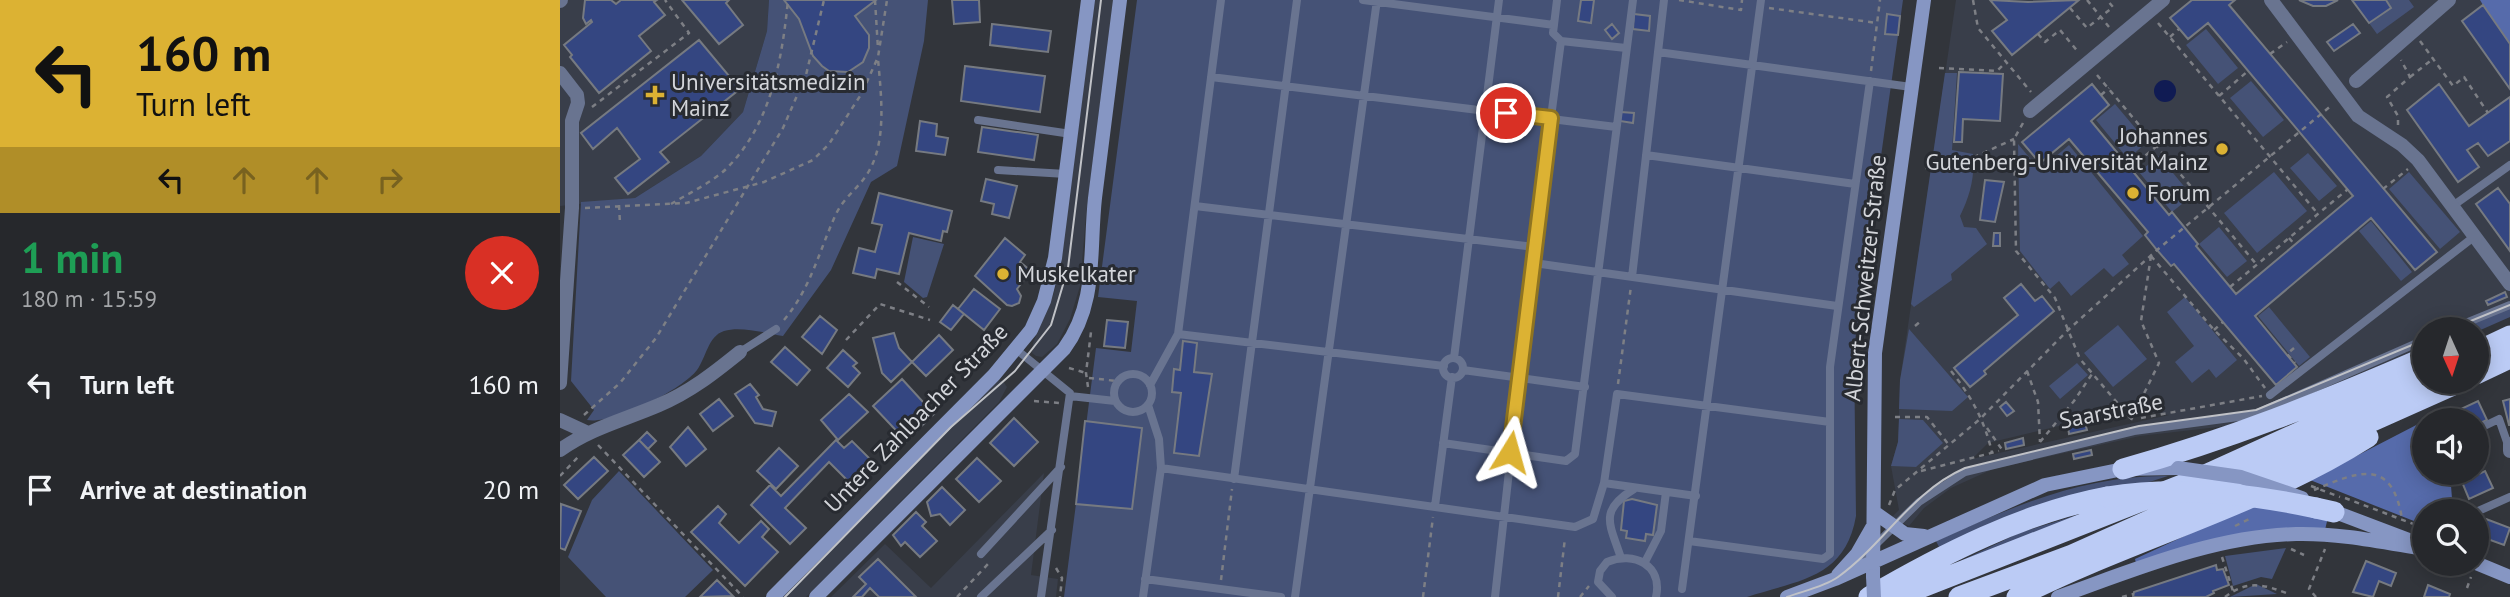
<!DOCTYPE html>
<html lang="en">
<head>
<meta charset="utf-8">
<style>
	body { margin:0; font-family:"PT Sans",sans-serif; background:#323438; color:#f1f3f6; height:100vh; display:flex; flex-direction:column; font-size:26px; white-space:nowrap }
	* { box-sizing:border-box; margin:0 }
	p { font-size:23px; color:#a4a6a9 }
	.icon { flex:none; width:38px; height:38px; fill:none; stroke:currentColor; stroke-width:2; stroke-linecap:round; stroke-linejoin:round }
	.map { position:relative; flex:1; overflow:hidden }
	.panel { display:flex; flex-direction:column; background:#26282c; width:560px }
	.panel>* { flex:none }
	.top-card { background:#dcb233; color:#111; overflow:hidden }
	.needle { width:46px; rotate:177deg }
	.tools { position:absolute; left:1852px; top:317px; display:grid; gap:14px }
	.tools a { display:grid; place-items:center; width:77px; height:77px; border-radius:50%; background:#26282c; box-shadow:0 4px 18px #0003,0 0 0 2px #424448; font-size:35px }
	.pin { position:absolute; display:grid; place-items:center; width:60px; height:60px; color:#fff; margin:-30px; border:4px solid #fff; border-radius:50%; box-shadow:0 2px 7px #0007 }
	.me { position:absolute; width:77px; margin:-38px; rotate:8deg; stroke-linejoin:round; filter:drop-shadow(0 0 5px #0008) }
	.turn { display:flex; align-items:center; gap:24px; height:147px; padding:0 21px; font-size:32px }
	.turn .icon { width:91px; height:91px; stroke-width:2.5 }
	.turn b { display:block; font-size:49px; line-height:60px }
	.lanes { display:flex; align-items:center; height:66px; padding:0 21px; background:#0003; justify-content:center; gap:35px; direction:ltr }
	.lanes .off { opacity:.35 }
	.round { display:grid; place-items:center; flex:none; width:74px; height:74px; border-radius:37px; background:#323438 }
	.summary { display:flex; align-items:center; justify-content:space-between; height:119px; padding:0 21px }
	h1 { font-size:42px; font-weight:700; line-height:52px; color:#1e9e55 }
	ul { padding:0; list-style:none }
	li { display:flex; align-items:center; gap:21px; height:105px; padding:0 21px }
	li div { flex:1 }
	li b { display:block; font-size:26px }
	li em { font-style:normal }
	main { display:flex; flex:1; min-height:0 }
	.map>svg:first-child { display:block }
	.built { fill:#393e4a; fill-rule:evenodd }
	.green { fill:#455276 }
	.forest { fill:#566bab }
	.water { fill:#101b53 }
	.building { fill:#344681; stroke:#767a81; stroke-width:2 }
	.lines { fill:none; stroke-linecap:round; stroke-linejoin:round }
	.path { stroke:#7d7f85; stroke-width:2.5; stroke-dasharray:5 5; stroke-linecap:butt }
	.lane { stroke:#697490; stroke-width:8 }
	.street { stroke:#697490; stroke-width:14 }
	.secondary { stroke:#8696c3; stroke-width:14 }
	.highway { stroke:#bbcbf5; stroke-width:21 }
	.tram { stroke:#c0c2c7; stroke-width:2 }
	.path-bridge { stroke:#7d7f85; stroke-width:2.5; stroke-dasharray:5 5; stroke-linecap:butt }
	.secondary-bridge { stroke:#8696c3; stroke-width:14 }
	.highway-bridge { stroke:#bbcbf5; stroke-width:21 }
	.route-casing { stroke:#8f7421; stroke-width:18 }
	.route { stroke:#dcb233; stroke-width:12 }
	.poi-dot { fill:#dcb233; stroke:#282b31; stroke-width:2.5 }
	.labels { text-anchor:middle; stroke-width:6; stroke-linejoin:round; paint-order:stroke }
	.poi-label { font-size:23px; fill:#d3d5da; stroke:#282b31; text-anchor:start }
	.street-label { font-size:23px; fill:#d3d5da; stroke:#282b31 }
</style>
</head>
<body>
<main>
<section class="panel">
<div class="top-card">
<div class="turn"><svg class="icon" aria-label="left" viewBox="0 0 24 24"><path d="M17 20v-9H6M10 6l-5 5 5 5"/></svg><div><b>160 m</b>Turn left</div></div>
<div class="lanes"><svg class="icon" aria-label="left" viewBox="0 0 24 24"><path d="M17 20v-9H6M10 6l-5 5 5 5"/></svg><svg class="icon off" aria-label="ahead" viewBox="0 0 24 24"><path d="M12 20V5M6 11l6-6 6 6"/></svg><svg class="icon off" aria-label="ahead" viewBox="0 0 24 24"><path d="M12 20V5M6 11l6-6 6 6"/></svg><svg class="icon off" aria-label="right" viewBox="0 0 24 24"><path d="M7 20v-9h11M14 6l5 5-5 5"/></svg></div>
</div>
<div class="summary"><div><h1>1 min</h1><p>180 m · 15:59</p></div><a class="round" style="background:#d93025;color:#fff"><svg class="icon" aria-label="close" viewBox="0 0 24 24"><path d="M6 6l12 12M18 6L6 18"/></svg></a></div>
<ul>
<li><svg class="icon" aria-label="left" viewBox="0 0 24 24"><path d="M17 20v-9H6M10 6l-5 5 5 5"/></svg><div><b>Turn left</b></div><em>160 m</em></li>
<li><svg class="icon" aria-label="arrive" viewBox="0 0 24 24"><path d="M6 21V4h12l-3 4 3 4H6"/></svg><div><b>Arrive at destination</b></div><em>20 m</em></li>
</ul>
</section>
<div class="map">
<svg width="1950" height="597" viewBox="0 0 1950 597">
	<rect width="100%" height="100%" fill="#32353b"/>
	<!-- built -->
	<path class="built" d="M0,0H209L207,31L183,112L141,156L75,198L0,206Z
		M535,0H553L526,215L520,286L510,319L497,344L482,357L476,356L472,353L473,343L493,296L499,274Z
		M1396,0H1950V317L1916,329H1864V352L1684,424L1580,436L1433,469L1391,488L1364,508L1349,526L1331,518L1339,510L1331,466L1338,442L1340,380ZM1569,409L1609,415L1412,459L1428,443Z
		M438,381H443L447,387L439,402L246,597H220L417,398Z
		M484,473L471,575L498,579L496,597H271L325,544L371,588Z"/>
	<!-- green -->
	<path class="green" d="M209,0H368L364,41L337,166L311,182L271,270L223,336C205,333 181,326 164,331C148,336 146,358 137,370C122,390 52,425 27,420L34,410L11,381L21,202L75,198L141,156L183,112L207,31Z
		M577,0H1343L1294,348L1296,516C1285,579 1238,580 1187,597H504L536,348L571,352L577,301L538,297Z
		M1826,0H1849L1854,7L1817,34L1809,23L1831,8Z
		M1646,29L1678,68L1658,84L1626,45Z
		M1385,73H1397L1392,150L1413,154C1415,177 1410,196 1400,216L1404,227L1416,228L1427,244L1391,274L1392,280L1354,307L1351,304Z
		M1691,81L1724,120L1703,137L1670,98Z
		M1555,104L1587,142L1568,159L1536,120Z
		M1458,144L1480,170L1509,145L1583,236L1562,255L1569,264L1553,277L1544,268L1511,296L1499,281L1490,289L1460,251Z
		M1748,153L1777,186L1759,201L1730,168Z
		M1599,156L1632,196L1612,212L1579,172Z
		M1714,172L1747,211L1697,253L1664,213Z
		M1849,172L1900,232L1880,249L1829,189Z
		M1811,221L1852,272L1841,281L1799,231Z
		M1659,227L1687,261L1667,277L1639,244Z
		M353,237L384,244L367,297L363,298L344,282Z
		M1625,297L1677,360L1656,378L1649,369L1632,383L1615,362L1634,346L1607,312Z
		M1709,307L1750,357L1739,366L1698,316Z
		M1950,307V317L1916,332V329H1895Z
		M1558,325L1587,359L1553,387L1524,353Z
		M1349,329L1408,397L1392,411L1339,409L1340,380Z
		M1517,363L1528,375L1500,399L1489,386Z
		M1339,419L1363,420L1383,443L1356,467L1331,466L1338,442Z
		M59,471L153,570L125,597H46L8,557L32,500Z
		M1608,476L1380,549L1376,541C1452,507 1523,475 1608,476Z
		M1530,511L1382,570L1459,533Z
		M1726,548L1712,579L1701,577L1673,586L1665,556Z
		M1696,584L1717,594L1670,597Z"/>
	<!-- forest -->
	<path class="forest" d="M1920,0H1950V44L1923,5Z
		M1864,421V472L1890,473L1893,511H1864V525L1750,480Z
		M1698,502L1768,517L1765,530L1576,563L1575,559Z"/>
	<!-- water -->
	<path class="water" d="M1594 91a11 11 0 1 1 22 0a11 11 0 1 1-22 0Z"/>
	<!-- building -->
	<path class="building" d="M25,0H51L56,4L61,0H97L94,2L105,15L79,36L91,51L39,93L10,57L12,55L4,45L32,22L31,20L26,24L23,18Z
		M122,0H169L166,3L183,25L159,44Z
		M224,0H316L295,16L309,35V48L303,62L288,72L269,71L262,66L253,56L239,19Z
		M392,0H419L420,22L394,24Z
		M1021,0H1034L1031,23L1018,21Z
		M1430,0L1468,2L1519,0L1452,55L1432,31L1447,20Z
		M1632,0H1675L1669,5L1877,252L1855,270L1811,218L1695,316L1737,367L1716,385L1614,264L1611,266L1597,250L1585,235L1588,232L1509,139L1480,163L1462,142L1532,84L1549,105L1531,121L1609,215L1612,212L1638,244L1636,246L1676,294L1793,196L1648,23L1628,39L1610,18Z
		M1739,0H1778L1766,6H1753Z
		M1792,0H1826L1831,8L1809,23Z
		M1923,5L1950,44V89L1902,21Z
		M1074,14L1090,16L1089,31L1073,29Z
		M1327,14L1340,16L1338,35L1325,34Z
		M432,24L491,31L488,52L430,45Z
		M1052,24L1059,33L1052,39L1045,30Z
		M1793,24L1800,33L1774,51L1767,42Z
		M139,40L180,89L100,152L109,162L68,194L55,178L80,159L57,128L33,149L21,133Z
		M405,66L485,76L480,112L401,101Z
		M1399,72L1443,74L1440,121L1403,119L1402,142H1394Z
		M1879,84L1909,126L1950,97V141L1928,156L1918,143L1907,150L1919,167L1898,182L1847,110Z
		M1061,112L1074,113L1073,123L1060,121Z
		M360,121L377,124L376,136L388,138L385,155L356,151Z
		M422,127L478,135L474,160L418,152Z
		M426,179L457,186L449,218L432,214L434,204L421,201Z
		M1425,180L1444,182L1435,222L1420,220Z
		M1938,188L1950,204V251L1916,204Z
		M319,193L392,211L387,232L383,231L381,241L349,233L339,274L317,269L315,278L293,273L299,248L315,252L322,225L312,223Z
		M1434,233H1440V246H1433Z
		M445,238L465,255L460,262L471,271L457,289L461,296L459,303L452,306L447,305L415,276Z
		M1461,284L1475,301L1482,296L1494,311L1424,371L1426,374L1410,387L1394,368L1458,315L1444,298Z
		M414,289L440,309L424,330L398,309Z
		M1945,292L1947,297L1928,305L1926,301Z
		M393,305L404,314L391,330L380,322Z
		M260,316L277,330L262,354L242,337Z
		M547,320L568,322L565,348L544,346Z
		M334,333L339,348L352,362L331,382L322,373L313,338Z
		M379,335L393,350L366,376L352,362Z
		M623,341L637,343L634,372L652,374L639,456L614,453L621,393L612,392L614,369L620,370Z
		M225,347L250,370L237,385L211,362Z
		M283,350L297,363L293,366L300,373L288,387L267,368Z
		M342,379L374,414L346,441L313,406Z
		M190,384L199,395L196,397L203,409L216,412L212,426L195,423L175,394Z
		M289,394L308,412L278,440L261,420Z
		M159,399L173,416L153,431L140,414Z
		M1950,399V425H1949L1943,401Z
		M1918,401L1927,420L1916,425V420H1888L1886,416Z
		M1446,402L1454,411L1447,416L1440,407Z
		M454,418L478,442L454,466L430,443Z
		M525,421L582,428L572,509L516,504Z
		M1525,423L1527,430L1509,434L1508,426Z
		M128,427L146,449L126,466L110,447Z
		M87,432L96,441L88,449L79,440Z
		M1463,438L1464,445L1446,449L1445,443Z
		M1918,438L1925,458L1916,461V439Z
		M79,440L100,462L84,477L63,455Z
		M276,440L284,448L292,441L311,460L289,482L269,462L225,508L246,528L230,544L191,505L210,485L221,496Z
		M219,448L238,466L216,489L197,471Z
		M1531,450L1532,455L1514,459L1513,454Z
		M34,457L48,471L18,499L4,485Z
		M417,458L441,481L419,502L396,479Z
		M1925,471L1933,488L1909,499L1902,482Z
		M382,487L405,510L390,525L380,514L371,516L367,502Z
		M1072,499L1097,505L1093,535L1086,534L1085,541L1066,538L1067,531L1061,530L1064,501Z
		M1,504L21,511L5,550L0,548Z
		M158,506L166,514L159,523L179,543L201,521L209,529L202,537L218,552L185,586L131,532Z
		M356,512L366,522L362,526L377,541L360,557L345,542L341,546L333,535Z
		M1926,519L1950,528L1944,545L1919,536Z
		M318,559L356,597H319L310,588L302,597H293L306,584L299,577Z
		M1806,561L1836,573L1831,586L1819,581L1813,597L1793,592Z
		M1656,565L1657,570L1663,569L1669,585L1653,591L1654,593L1646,597H1573L1574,592Z
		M157,580L173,596L140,597Z
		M1868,585L1890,594L1889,597H1864Z"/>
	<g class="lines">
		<!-- path -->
		<path class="path" d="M315,0L318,49
			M1119,0L1181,10L1182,0
			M1413,0L1418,28L1471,92
			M1527,0L1549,27
			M1209,8L1317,23
			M1510,8L1527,28L1553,7L1547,0
			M1598,23L1758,214
			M1478,34L1485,42L1500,30L1519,53
			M1610,37L1619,29
			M1860,41L1893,86L1904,77L1928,113
			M1710,54L1727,42
			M1379,68L1437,71L1446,62
			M1311,71L1320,0
			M1537,75L1697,265
			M1850,77L1874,58
			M1541,95L1549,88
			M1659,96L1688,71
			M32,107L129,33L105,0
			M1463,123L1454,139L1456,251L1495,298L1520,359L1571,419
			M1838,125V116L1827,97L1850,77L1841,60
			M1365,168L1410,159L1454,139
			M1570,168L1597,146
			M1823,189L1848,169
			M111,204C129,193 151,183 166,169C211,125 222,60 228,0
			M59,205L60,223
			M25,208L126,203L204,182L253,160L269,144L302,93L318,57L327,0
			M1729,238L1735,245
			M1591,256L1654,330L1683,358L1705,388
			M337,282L369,307
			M1670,287L1788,189
			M224,320C251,288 259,251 276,214C284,197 300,187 309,171C327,140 321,94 318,59
			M1355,326L1361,321
			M1654,330L1663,322
			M286,340L320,304L370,320
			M1734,348L1727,354L1735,363
			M509,368L526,373
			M1391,371C1411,396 1425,421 1432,453
			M1467,371L1478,402L1480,442
			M529,378L557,381
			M1058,384L1071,286
			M528,387L526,373L531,332
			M474,401L499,403
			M24,415L60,383L96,338L223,128L246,75L264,0
			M1335,417H1367L1389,445
			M1581,418L1702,396
			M1571,420L1599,363L1581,321L1591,256
			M1427,428L1443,451
			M1480,442L1514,401L1532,374
			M38,445L183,597
			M1361,471L1439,451
			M0,476L19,456
			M1754,490C1797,472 1832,456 1842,519
			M1785,498L1864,528
			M1329,505L1335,490L1420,419L1508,330L1597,250L1772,105
			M1675,526L1691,518
			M1731,549L1744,555
			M1662,557L1673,591
			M496,568L502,578L500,597
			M661,580L672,489
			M1907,588L1911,577
			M397,597L428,564
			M863,597L873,517
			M998,597L1005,538
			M1020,597L1029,586
			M1562,597L1574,594
			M1665,597C1688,579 1705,585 1729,594
			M1756,597L1749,589L1765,549"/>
		<!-- lane -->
		<path class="lane" d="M803,0L994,25
			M1001,41L1066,48
			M1098,52L1351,87
			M651,77L1056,127
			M418,120L511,134
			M1086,155L1295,184
			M438,170L506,174
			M1894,205L1950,165
			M635,206L974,247
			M974,263L1277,306
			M1072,277L1104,0
			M1891,329L1950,305
			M618,334L884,366
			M457,350L510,393L481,597
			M180,352L216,329
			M894,358L939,0
			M883 368a10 10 0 1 1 20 0a10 10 0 1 1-20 0Z
			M903,370L1025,387
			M554 393a19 19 0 1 1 38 0a19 19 0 1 1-38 0Z
			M590,385L618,334L661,0
			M1710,395L1915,236
			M510,396L555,401
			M1916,430L1939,419L1948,445
			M883,443L1006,461L1015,454L1073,0
			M601,468L1015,527L1033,519L1044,483
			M674,479L737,0
			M1136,496L1044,483L1057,394L1270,422
			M875,506L892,377
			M1916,512L1950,497
			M1129,541L1263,559L1270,554V367L1310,81
			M421,554L501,467
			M1061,558C1050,524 1038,511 1074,489
			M1085,562L1101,531L1106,492
			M1295,565L1359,502L1405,472L1574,431L1693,415L1864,340
			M585,579L721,597
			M1122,589L1201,0
			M421,597L492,530
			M583,597L601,468L599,439L588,405
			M735,597L817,0
			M935,597L974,247L1001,41L993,33L997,0
			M1052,597L1038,582L1040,571L1047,562C1074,551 1103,565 1096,597"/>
		<!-- street -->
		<path class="street" d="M1711,0L1798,116L1842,145L1858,160L1950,284
			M0,1L1,0
			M0,73L17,95L18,103L12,121V208L0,383
			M1796,81L1889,0
			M1470,111L1603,0
			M0,420L26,432
			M1950,444V451
			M0,450C31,428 64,420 99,405C130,392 154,373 180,352"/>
		<!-- secondary -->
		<path class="secondary" d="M1767,509L1849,540
			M1314,512L1345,534L1364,536
			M1916,563L1950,577
			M1278,575L1297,554L1313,526
			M1313,576L1315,353L1364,0
			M213,597L434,375L471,330L484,301L495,258L528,0
			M256,597L504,349C538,303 529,251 535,198C543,132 552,66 560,0
			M1227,597L1275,579L1485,485L1563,469L1618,468
			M1498,597C1574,570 1654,536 1736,534C1779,533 1821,542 1864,549"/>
		<!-- highway -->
		<path class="highway" d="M1916,352L1950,336
			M1916,374L1950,358
			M1563,469C1667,440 1765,401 1864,358
			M1756,508L1774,512
			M1309,597C1381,555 1465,512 1547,497
			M1337,597L1632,481L1864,376
			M1399,597L1512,555L1900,382
			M1457,597C1571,539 1699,506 1808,437"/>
		<!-- tram -->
		<path class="tram" d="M1891,329L1950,305
			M225,597L391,427L455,371L491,325L508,268L541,0
			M1227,597C1243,591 1264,587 1278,577C1324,544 1351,492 1405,468L1579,426L1696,410L1864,340"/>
		<!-- path-bridge -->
		<path class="path-bridge" d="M1751,486L1780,497"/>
		<!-- secondary-bridge -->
		<path class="secondary-bridge" d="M1618,468L1681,477L1742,498
			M1313,576L1314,597"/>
		<!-- highway-bridge -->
		<path class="highway-bridge" d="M1547,497C1617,486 1687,493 1756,508"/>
	</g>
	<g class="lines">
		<defs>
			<path id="route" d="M946,113L991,118L950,452"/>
		</defs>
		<!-- route casing -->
		<use href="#route" class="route-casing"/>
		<!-- route -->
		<use href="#route" class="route"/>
	</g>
	<!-- markers -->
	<g class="poi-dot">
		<path d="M91.5 84.5h7v7h7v7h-7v7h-7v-7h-7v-7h7z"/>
		<circle cx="1662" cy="149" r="7"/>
		<circle cx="1573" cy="193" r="7"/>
		<circle cx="443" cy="274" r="7"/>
	</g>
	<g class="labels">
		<!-- poi labels -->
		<g class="poi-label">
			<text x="111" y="90">Universitätsmedizin<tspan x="111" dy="26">Mainz</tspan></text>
			<text x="1648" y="144" text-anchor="end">Johannes<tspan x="1648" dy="26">Gutenberg-Universität Mainz</tspan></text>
			<text x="1587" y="201">Forum</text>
			<text x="457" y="282">Muskelkater</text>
		</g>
		<!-- street labels -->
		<g class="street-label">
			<text transform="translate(1305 278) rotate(-84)" y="8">Albert-Schweitzer-Straße</text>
			<text transform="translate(1551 411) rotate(-11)" y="8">Saarstraße</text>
			<text transform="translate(356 418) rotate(-46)" y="8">Untere Zahlbacher Straße</text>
		</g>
	</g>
</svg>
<div class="tools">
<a><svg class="needle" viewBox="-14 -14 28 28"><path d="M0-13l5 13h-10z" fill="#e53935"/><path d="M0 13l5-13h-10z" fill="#a4a6a9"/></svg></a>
<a><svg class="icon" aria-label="sound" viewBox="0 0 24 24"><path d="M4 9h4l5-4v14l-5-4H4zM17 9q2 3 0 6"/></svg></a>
<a><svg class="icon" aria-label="search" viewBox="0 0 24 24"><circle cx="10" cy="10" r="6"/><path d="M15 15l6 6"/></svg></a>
</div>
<div class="pin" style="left:946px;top:113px;background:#d93025"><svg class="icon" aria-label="arrive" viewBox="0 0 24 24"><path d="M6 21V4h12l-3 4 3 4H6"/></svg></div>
<svg class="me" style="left:950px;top:452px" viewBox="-20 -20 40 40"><path d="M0-17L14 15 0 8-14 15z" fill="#dcb233" stroke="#fff" stroke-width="4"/></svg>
</div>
</main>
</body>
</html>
